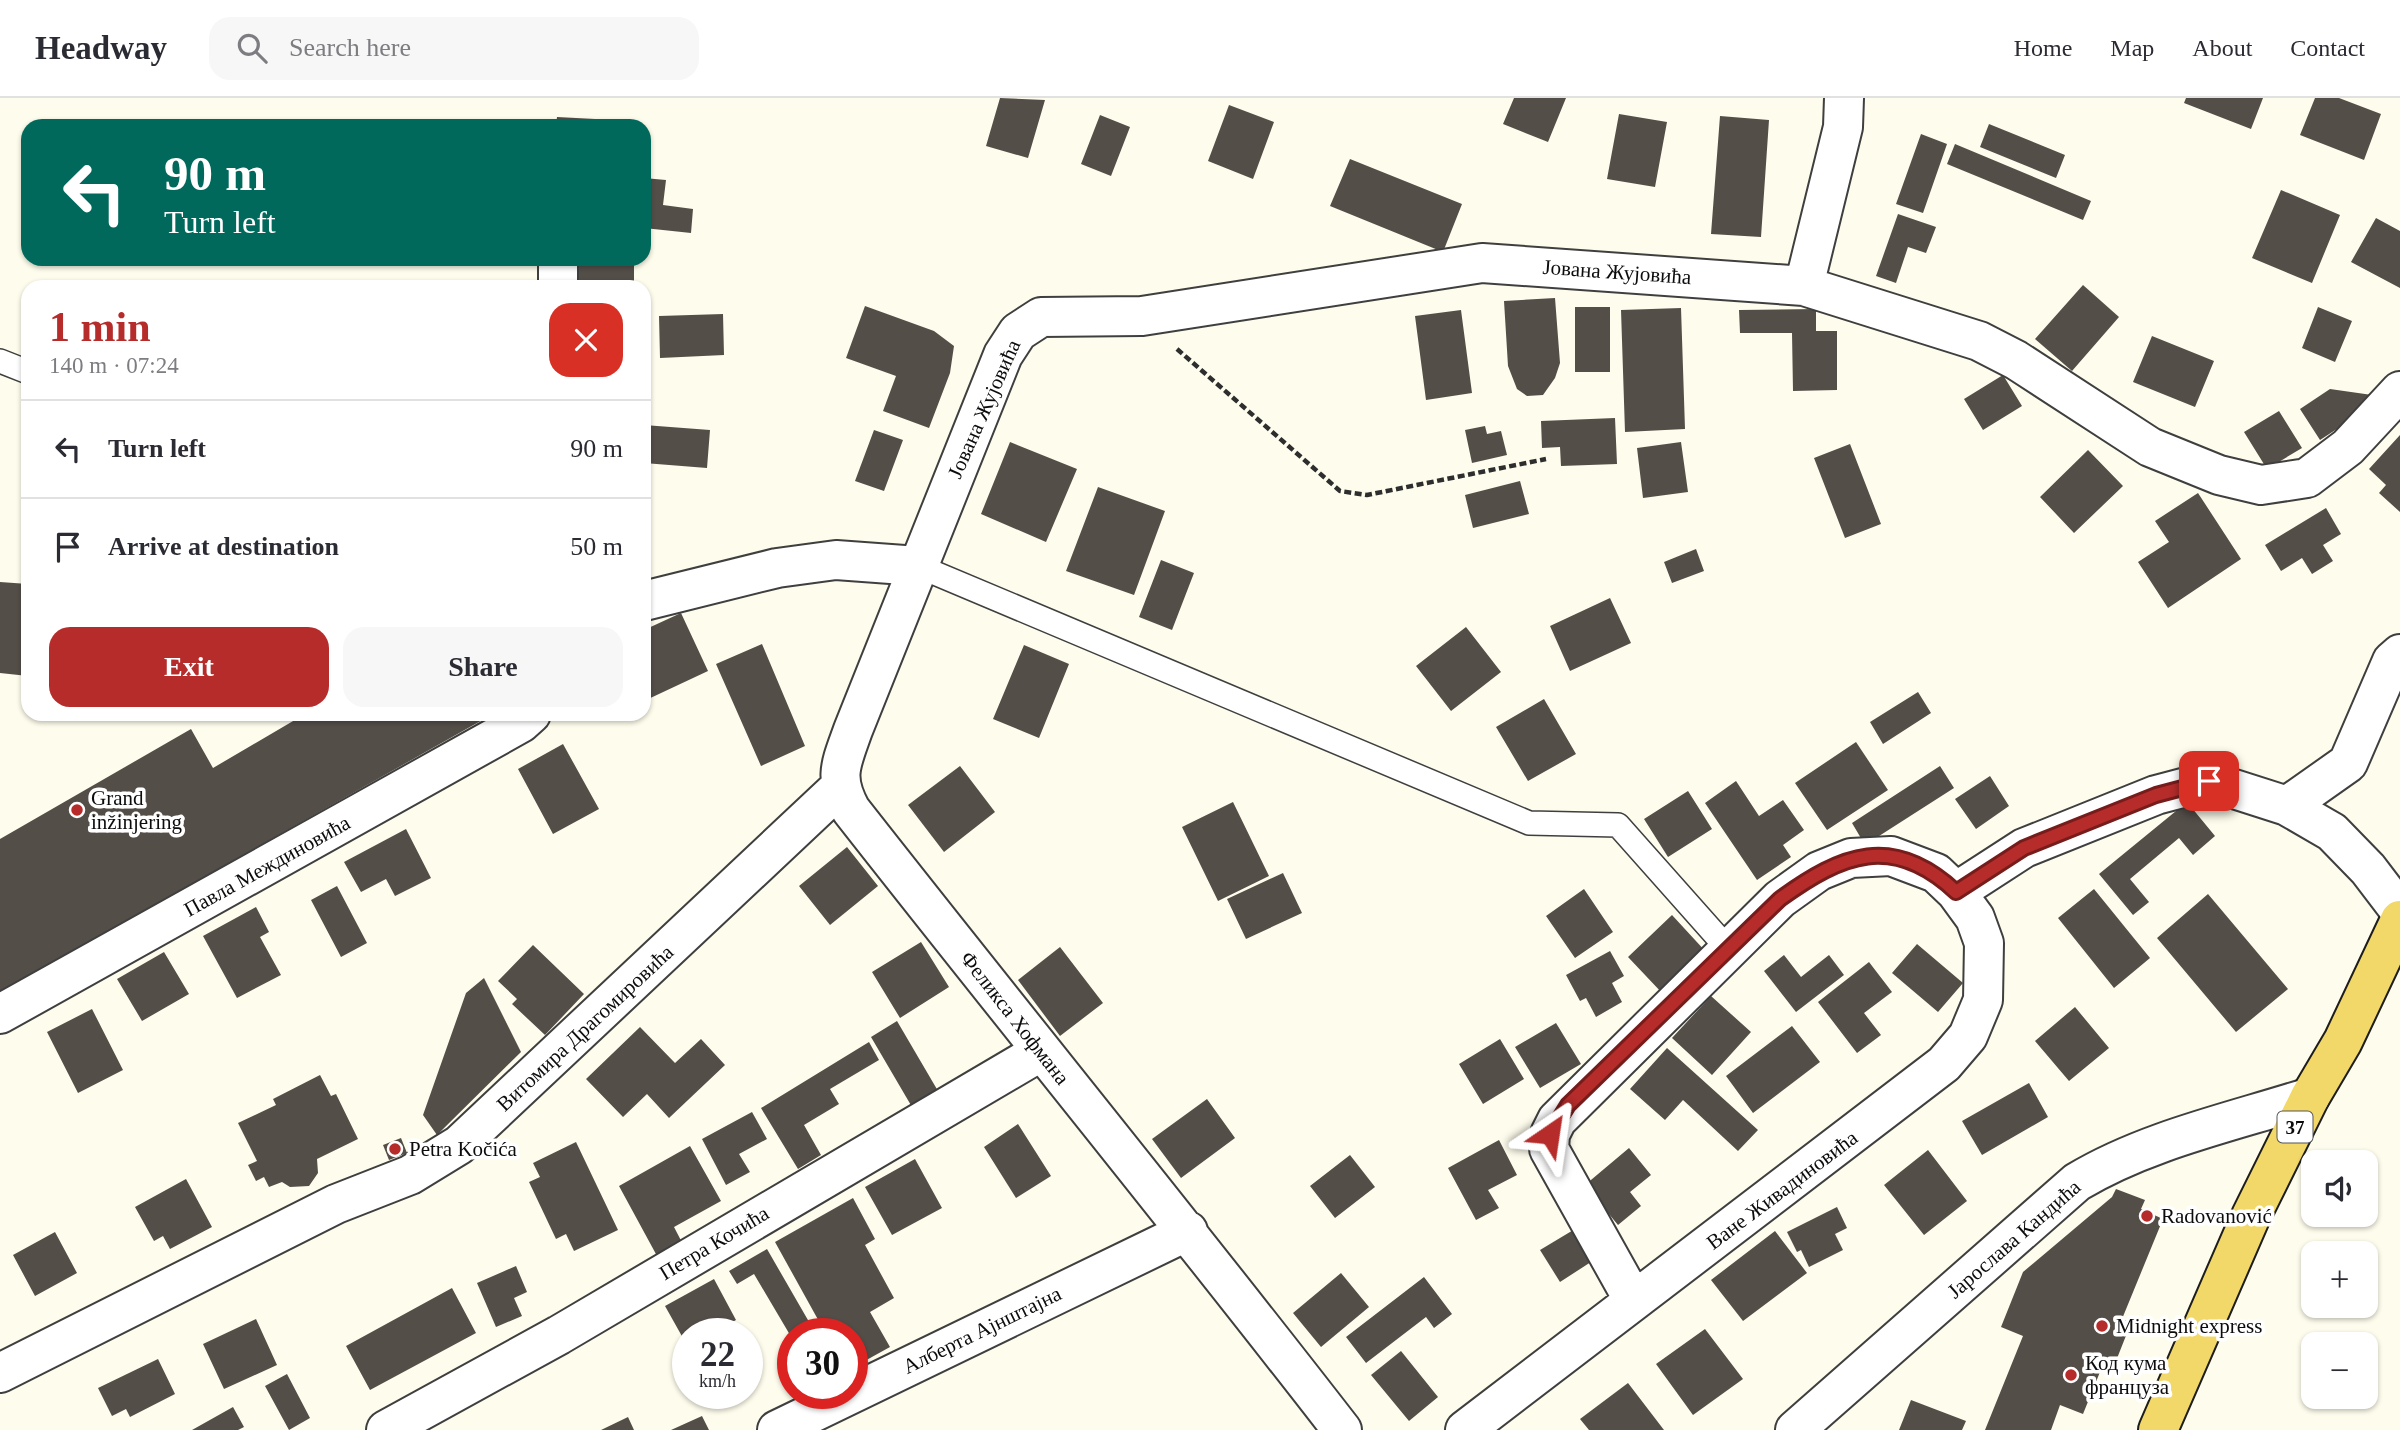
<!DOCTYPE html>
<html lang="en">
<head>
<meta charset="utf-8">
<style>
	body { margin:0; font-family:Georgia,serif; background:#f7f7f7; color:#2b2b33; height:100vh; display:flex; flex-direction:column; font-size:26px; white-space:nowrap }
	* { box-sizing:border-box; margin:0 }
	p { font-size:23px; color:#7c7c81 }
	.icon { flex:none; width:38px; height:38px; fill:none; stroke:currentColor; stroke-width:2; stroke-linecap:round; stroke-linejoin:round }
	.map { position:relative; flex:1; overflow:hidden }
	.details { position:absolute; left:21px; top:182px; width:630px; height:441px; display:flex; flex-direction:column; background:#fff; border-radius:21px; box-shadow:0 2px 5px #0004 }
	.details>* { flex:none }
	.top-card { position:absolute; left:21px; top:21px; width:630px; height:147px; border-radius:21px; box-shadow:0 2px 5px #0004; background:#00695c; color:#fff; overflow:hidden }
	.buttons { position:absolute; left:2301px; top:1052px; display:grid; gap:14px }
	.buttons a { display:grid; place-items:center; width:77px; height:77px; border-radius:14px; background:#fff; box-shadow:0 2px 5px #0004; font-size:35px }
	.speed { position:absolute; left:672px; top:1220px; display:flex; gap:14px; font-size:35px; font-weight:700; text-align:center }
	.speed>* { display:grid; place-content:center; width:91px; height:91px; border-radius:50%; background:#fff; box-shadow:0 2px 5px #0004; line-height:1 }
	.speed small { font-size:18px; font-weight:400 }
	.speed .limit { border:10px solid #d22; background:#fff; color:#111 }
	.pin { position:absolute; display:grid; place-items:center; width:60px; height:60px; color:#fff; margin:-30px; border-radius:14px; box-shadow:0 4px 10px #0006 }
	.me { position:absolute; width:77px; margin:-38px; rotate:32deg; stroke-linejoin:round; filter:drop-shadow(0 0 5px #0008) }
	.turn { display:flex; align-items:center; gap:24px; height:147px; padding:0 28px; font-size:32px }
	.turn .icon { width:91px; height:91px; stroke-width:2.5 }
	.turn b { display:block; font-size:49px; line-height:60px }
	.round { display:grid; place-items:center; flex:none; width:74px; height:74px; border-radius:21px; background:#f7f7f7 }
	.headline { display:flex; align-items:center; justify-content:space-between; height:119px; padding:0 28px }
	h1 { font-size:42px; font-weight:700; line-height:52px; color:#b52c2b }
	.action { display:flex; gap:14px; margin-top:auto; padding:14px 28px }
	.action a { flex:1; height:80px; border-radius:21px; background:#b52c2b; color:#fff; font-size:28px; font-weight:700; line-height:80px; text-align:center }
	.action a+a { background:#f7f7f7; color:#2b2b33 }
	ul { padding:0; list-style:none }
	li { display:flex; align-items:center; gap:21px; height:98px; padding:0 28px; border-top:2px solid #e1e1e2 }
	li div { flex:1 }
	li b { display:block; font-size:26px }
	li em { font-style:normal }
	header { display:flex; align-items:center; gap:42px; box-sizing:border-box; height:98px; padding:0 35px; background:#fff; border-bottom:2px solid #e1e1e2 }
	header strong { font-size:33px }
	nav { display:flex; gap:38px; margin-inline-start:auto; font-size:24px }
	.search { width:490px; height:63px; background:#f7f7f7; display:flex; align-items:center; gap:18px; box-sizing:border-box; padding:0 24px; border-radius:21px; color:#7c7c81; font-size:26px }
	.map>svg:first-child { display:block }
	.building { fill:#544e49 }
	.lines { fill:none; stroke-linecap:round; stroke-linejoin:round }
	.service-casing { stroke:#3f3f3f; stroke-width:26 }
	.minor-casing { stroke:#3f3f3f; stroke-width:42 }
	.primary-casing { stroke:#1d1d1d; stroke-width:42 }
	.path { stroke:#2e2e2e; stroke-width:4.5; stroke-dasharray:7 3.5; stroke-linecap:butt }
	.service { stroke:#fff; stroke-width:23 }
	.minor { stroke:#fff; stroke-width:38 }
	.primary { stroke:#f2d868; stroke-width:38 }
	.route-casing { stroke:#761d1c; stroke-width:18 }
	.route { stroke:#b52c2b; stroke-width:12 }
	.poi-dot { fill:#b52c2b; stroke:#fff; stroke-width:2.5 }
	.labels { text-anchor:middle; stroke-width:7; stroke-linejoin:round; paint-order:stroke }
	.shield { fill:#fff; stroke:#555; stroke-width:2 }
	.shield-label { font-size:19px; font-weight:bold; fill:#0c0c0c }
	.street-label { font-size:21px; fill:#0c0c0c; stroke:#fff }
	.poi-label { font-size:21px; fill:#0c0c0c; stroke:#fff; text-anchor:start }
</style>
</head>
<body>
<header>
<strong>Headway</strong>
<div class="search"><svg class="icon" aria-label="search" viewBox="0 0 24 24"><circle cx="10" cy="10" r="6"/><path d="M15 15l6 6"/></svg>Search here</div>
<nav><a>Home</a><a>Map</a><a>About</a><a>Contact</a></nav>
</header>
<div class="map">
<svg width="2400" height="1332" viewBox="0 0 2400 1332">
	<rect width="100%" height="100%" fill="#fefcec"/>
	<!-- building -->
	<path class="building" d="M1000,0L1045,2L1028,60L986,48Z
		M1514,0H1566L1548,44L1503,26Z
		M2186,0H2263L2251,31L2184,5Z
		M2315,0H2339L2381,16L2364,62L2300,37Z
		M1229,7L1274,24L1253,81L1208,63Z
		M1619,16L1667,24L1655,89L1607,81Z
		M1100,17L1130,29L1111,78L1081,66Z
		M1720,18L1769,22L1761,139L1711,136Z
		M557,19L595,21L594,28H556Z
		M1989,26L2065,57L2056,80L1980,49Z
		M1921,36L1947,46L1923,115L1896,106Z
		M1955,46L2091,103L2083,122L1947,66Z
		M1350,61L1462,106L1443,154L1330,108Z
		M644,80L666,82L663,107L693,111L691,135L644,130Z
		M2281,92L2340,117L2312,185L2252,160Z
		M1898,116L1936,129L1926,155L1908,149L1896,185L1876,178Z
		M2376,120L2400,133V190L2351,164Z
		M579,161H634V189H579Z
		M2083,187L2119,219L2072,273L2035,241Z
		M1555,200L1560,265L1555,280L1543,297L1527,298L1517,291L1508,268L1504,203Z
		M865,208L934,233L954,248L950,275L929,330L883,313L896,278L846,260Z
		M1575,209H1610V274H1575Z
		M2318,209L2352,223L2335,264L2302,250Z
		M1681,210L1685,331L1625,334L1621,212Z
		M1816,211V233H1837V292L1793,293L1792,235H1740L1739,212Z
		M1461,212L1472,295L1426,302L1415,218Z
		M723,216L724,257L660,260L659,218Z
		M2152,238L2214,263L2195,309L2133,284Z
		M2003,277L2022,308L1983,332L1964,301Z
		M2330,291L2386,299L2320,342L2300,311Z
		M2279,313L2302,350L2267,371L2244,334Z
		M1615,320L1617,366L1561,368L1560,349L1542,350L1541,323Z
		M644,327L710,332L707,370L644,365Z
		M1485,328L1487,336L1501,333L1507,357L1472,365L1465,332Z
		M874,332L903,342L884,393L855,383Z
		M2400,337V414L2379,395L2386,387L2369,371Z
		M1010,344L1077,371L1046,444L981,416Z
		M1681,344L1688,394L1643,400L1637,350Z
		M1850,346L1881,426L1845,440L1814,360Z
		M2088,352L2123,388L2074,435L2040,399Z
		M1520,383L1529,416L1473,430L1465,397Z
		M1098,389L1165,413L1134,497L1066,473Z
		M2198,395L2241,461L2168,510L2138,464L2169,444L2155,423Z
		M2326,410L2341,436L2323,447L2333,463L2312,476L2302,460L2281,473L2265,447Z
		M1696,451L1704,473L1672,485L1664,464Z
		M1161,462L1194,475L1172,532L1139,519Z
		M0,484L28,486V578L0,575Z
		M1610,500L1631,545L1570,573L1550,528Z
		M681,515L708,573L644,603V532Z
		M1466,529L1501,574L1451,613L1416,568Z
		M762,546L805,648L761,668L716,566Z
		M1024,547L1069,566L1039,640L993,621Z
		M1918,594L1931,615L1883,646L1870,624Z
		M1544,601L1576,656L1528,683L1496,629Z
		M305,616H493L0,894V741L191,631L213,670Z
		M1856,644L1888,692L1827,732L1795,685Z
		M563,646L599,711L553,736L518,671Z
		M960,668L995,714L944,754L908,707Z
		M1940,668L1954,690L1865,747L1852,725Z
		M1990,678L2009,708L1976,731L1955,701Z
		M1736,683L1759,718L1783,702L1804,732L1783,747L1791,759L1757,782L1705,705Z
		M1688,693L1712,731L1668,759L1644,721Z
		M1233,704L1269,778L1218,803L1182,729Z
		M2187,704L2215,738L2193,757L2179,740L2130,781L2149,804L2133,817L2099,776Z
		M406,731L431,780L395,798L386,781L361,794L344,764Z
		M847,749L878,788L830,827L799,788Z
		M1283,775L1302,815L1246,841L1227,801Z
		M337,788L367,845L341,859L311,802Z
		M1584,791L1613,834L1575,860L1546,818Z
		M2094,791L2150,860L2114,890L2058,820Z
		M2208,796L2288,891L2236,934L2157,840Z
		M256,809L269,834L260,839L281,877L237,900L203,838Z
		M1672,817L1707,855L1663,896L1628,859Z
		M921,844L949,889L900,920L872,874Z
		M1917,846L1963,885L1938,914L1892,875Z
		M533,847L584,896L545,937L512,906L517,901L498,883Z
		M1060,849L1103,905L1060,938L1018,882Z
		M1610,853L1624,878L1612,885L1622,904L1596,919L1586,900L1580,903L1566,877Z
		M164,854L189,896L142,923L117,881Z
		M1784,857L1801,879L1829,857L1844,877L1796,914L1764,873Z
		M1869,864L1892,894L1864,915L1881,937L1857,955L1818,904Z
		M484,880L521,954L437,1037L423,1017L466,895Z
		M1711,898L1751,934L1712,977L1672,940Z
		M2075,909L2109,950L2069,983L2035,943Z
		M92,911L123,972L78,995L47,934Z
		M897,923L938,993L912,1009L871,939Z
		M1556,925L1581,966L1540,990L1515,949Z
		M1792,928L1820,964L1753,1015L1726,978Z
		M640,929L675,965L701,941L725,967L669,1020L647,996L623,1019L586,981Z
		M1500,941L1524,981L1483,1006L1459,966Z
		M869,944L879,962L830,991L839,1006L804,1027L821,1057L798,1071L761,1010Z
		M1667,950L1758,1032L1738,1053L1683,1002L1665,1022L1630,991Z
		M320,977L331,998L336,996L358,1041L317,1061L318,1075L309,1088L290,1089L282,1084L269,1089L264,1079L256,1083L248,1067L257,1063L238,1025L276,1007L273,1001Z
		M2029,985L2048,1019L1982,1057L1962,1023Z
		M1207,1001L1235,1040L1181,1080L1152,1041Z
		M752,1014L767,1041L739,1056L750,1074L726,1087L702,1041Z
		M1018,1026L1051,1078L1016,1100L984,1049Z
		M401,1040L407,1055L389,1062L383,1047Z
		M1499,1042L1517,1077L1488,1092L1499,1110L1476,1122L1448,1070Z
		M576,1044L618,1132L574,1153L566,1136L556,1141L529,1084L540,1079L533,1065Z
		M690,1048L721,1103L674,1129L688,1156L663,1169L619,1088Z
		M1629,1050L1651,1077L1630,1094L1641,1108L1618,1127L1585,1087Z
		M1928,1052L1967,1103L1924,1137L1884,1087Z
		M1350,1057L1375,1089L1335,1120L1310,1088Z
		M915,1061L942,1110L892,1137L865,1089Z
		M186,1081L212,1129L170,1151L163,1138L154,1143L135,1109Z
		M2116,1091L2145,1102L2141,1111L2163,1121L2122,1221L2131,1225L2114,1268L2104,1264L2083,1316L2060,1307L2051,1332H1985L2023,1238L2001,1229L2023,1174L2112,1099Z
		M853,1100L875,1141L865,1147L894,1200L870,1214L890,1249L852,1270V1236H826L775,1144Z
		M1837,1109L1847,1130L1835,1136L1843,1152L1809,1169L1801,1152L1797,1154L1787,1134Z
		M1575,1131L1594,1162L1560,1184L1540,1152Z
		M1775,1133L1807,1175L1743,1223L1711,1182Z
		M55,1134L77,1175L35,1198L13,1157Z
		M767,1151L816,1236H793V1242L754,1176L737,1186L729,1173Z
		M516,1168L527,1194L514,1200L522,1218L496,1229L477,1185Z
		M1341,1175L1369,1209L1321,1249L1293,1215Z
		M1424,1179L1452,1216L1434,1230L1426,1219L1366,1265L1346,1239Z
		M714,1181L736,1222L711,1236H688V1249L665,1208Z
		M452,1190L476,1235L370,1292L346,1248Z
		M256,1221L277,1267L224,1291L203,1246Z
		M1705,1231L1743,1281L1693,1317L1656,1266Z
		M1401,1253L1438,1299L1409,1323L1371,1277Z
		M158,1261L175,1296L130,1319L126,1311L112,1318L98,1290Z
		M287,1276L310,1320L289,1332L265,1288Z
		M1628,1285L1664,1332H1589L1580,1321Z
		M1911,1302L1966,1323L1962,1332H1899Z
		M233,1309L244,1329L238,1332H192Z
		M702,1318L709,1332H671Z
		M628,1319L634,1332H601Z"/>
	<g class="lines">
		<defs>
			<path id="service" d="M0,263L28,274
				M918,468L1529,725L1618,727L1729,852"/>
			<path id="minor" d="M558,161V189
				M1804,188L1843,29L1844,0
				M644,503L777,470L836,462L918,468
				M2287,708L2348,665L2392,563L2400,556
				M1956,794L2024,750L2156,697L2209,683L2287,708L2332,734L2368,771L2400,813
				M0,916L521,625L531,616
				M0,1275L336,1106L410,1077L459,1047L839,690
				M386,1332L559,1237L1040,954
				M777,1332L1188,1133
				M1342,1332C1181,1124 1014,920 851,712C833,679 841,666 853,632L1003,257L1018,234L1041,219L1142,218L1482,165L1804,188L1979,243L2016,262L2150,349L2219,377L2261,387L2307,380L2348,349L2400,293
				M1465,1332L1944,966L1968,938L1983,902L1984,845L1975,820L1956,794L1936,775L1891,758L1851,760L1819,773L1780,801L1557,1022L1550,1036L1549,1051L1634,1203
				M1795,1332L2077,1084C2147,1042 2232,1024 2310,999"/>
			<path id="primary" d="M2158,1332L2251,1118L2310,999L2343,943L2400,822"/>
		</defs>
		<!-- service casing -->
		<use href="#service" class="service-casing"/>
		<!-- minor casing -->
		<use href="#minor" class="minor-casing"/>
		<!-- primary casing -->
		<use href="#primary" class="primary-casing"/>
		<!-- path -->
		<path class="path" d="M1177,251L1340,393L1367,397L1546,361"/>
		<!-- service -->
		<use href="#service" class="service"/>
		<!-- minor -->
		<use href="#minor" class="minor"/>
		<!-- primary -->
		<use href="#primary" class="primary"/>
	</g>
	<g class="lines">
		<defs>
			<path id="route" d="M1550,1036L1568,1007L1780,801C1842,756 1893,735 1956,794L2024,750L2156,697L2209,683"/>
		</defs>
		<!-- route casing -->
		<use href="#route" class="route-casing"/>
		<!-- route -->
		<use href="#route" class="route"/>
	</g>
	<!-- markers -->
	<g class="poi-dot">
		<circle cx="77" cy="712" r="7"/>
		<circle cx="395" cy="1051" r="7"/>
		<circle cx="2147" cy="1118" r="7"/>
		<circle cx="2102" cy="1228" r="7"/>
		<circle cx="2071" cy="1277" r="7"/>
	</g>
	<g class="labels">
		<!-- shield labels -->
		<rect class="shield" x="2277.5" y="1013.5" width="35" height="31" rx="5"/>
		<g class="shield-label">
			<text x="2295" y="1036">37</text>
		</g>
		<!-- street labels -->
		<g class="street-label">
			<text transform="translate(1617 174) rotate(4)" y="7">Јована Жујовића</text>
			<text transform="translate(984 311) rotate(-66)" y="7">Јована Жујовића</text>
			<text transform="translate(267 768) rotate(-29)" y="7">Павла Междиновића</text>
			<text transform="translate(1015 920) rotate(52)" y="7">Феликса Хофмана</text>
			<text transform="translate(585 930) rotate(-43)" y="7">Витомира Драгомировића</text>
			<text transform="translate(1782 1092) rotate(-37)" y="7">Ване Живадиновића</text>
			<text transform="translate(2014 1141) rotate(-41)" y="7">Јарослава Кандића</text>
			<text transform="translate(714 1145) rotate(-31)" y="7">Петра Кочића</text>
			<text transform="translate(982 1232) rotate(-26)" y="7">Алберта Ајнштајна</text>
		</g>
		<!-- poi labels -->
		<g class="poi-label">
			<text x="91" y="707">Grand<tspan x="91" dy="24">inžinjering</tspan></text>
			<text x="409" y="1058">Petra Kočića</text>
			<text x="2161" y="1125">Radovanović</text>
			<text x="2116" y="1235">Midnight express</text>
			<text x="2085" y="1272">Код кума<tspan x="2085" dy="24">француза</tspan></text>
		</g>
	</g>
</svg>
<div class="buttons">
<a><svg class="icon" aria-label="sound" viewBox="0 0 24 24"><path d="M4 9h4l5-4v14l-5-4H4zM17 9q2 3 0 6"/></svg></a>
<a>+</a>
<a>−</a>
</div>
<div class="speed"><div>22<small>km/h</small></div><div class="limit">30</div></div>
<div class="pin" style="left:2209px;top:683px;background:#d93025"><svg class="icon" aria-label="arrive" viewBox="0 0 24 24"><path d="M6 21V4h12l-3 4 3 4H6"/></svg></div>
<svg class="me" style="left:1550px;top:1036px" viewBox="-20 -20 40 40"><path d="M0-17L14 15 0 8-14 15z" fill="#b52c2b" stroke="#fff" stroke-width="4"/></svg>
<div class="top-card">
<div class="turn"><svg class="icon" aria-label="left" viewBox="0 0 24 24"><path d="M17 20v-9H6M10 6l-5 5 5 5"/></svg><div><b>90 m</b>Turn left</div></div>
</div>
<section class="details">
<div class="headline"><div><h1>1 min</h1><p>140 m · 07:24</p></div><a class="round" style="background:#d93025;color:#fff"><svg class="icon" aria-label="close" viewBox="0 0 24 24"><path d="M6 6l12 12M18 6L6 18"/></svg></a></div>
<ul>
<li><svg class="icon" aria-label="left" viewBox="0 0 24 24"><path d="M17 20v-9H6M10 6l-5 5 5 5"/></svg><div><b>Turn left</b></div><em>90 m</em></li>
<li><svg class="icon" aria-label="arrive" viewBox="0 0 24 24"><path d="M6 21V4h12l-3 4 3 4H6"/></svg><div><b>Arrive at destination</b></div><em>50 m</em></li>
</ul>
<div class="action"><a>Exit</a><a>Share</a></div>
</section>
</div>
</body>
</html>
